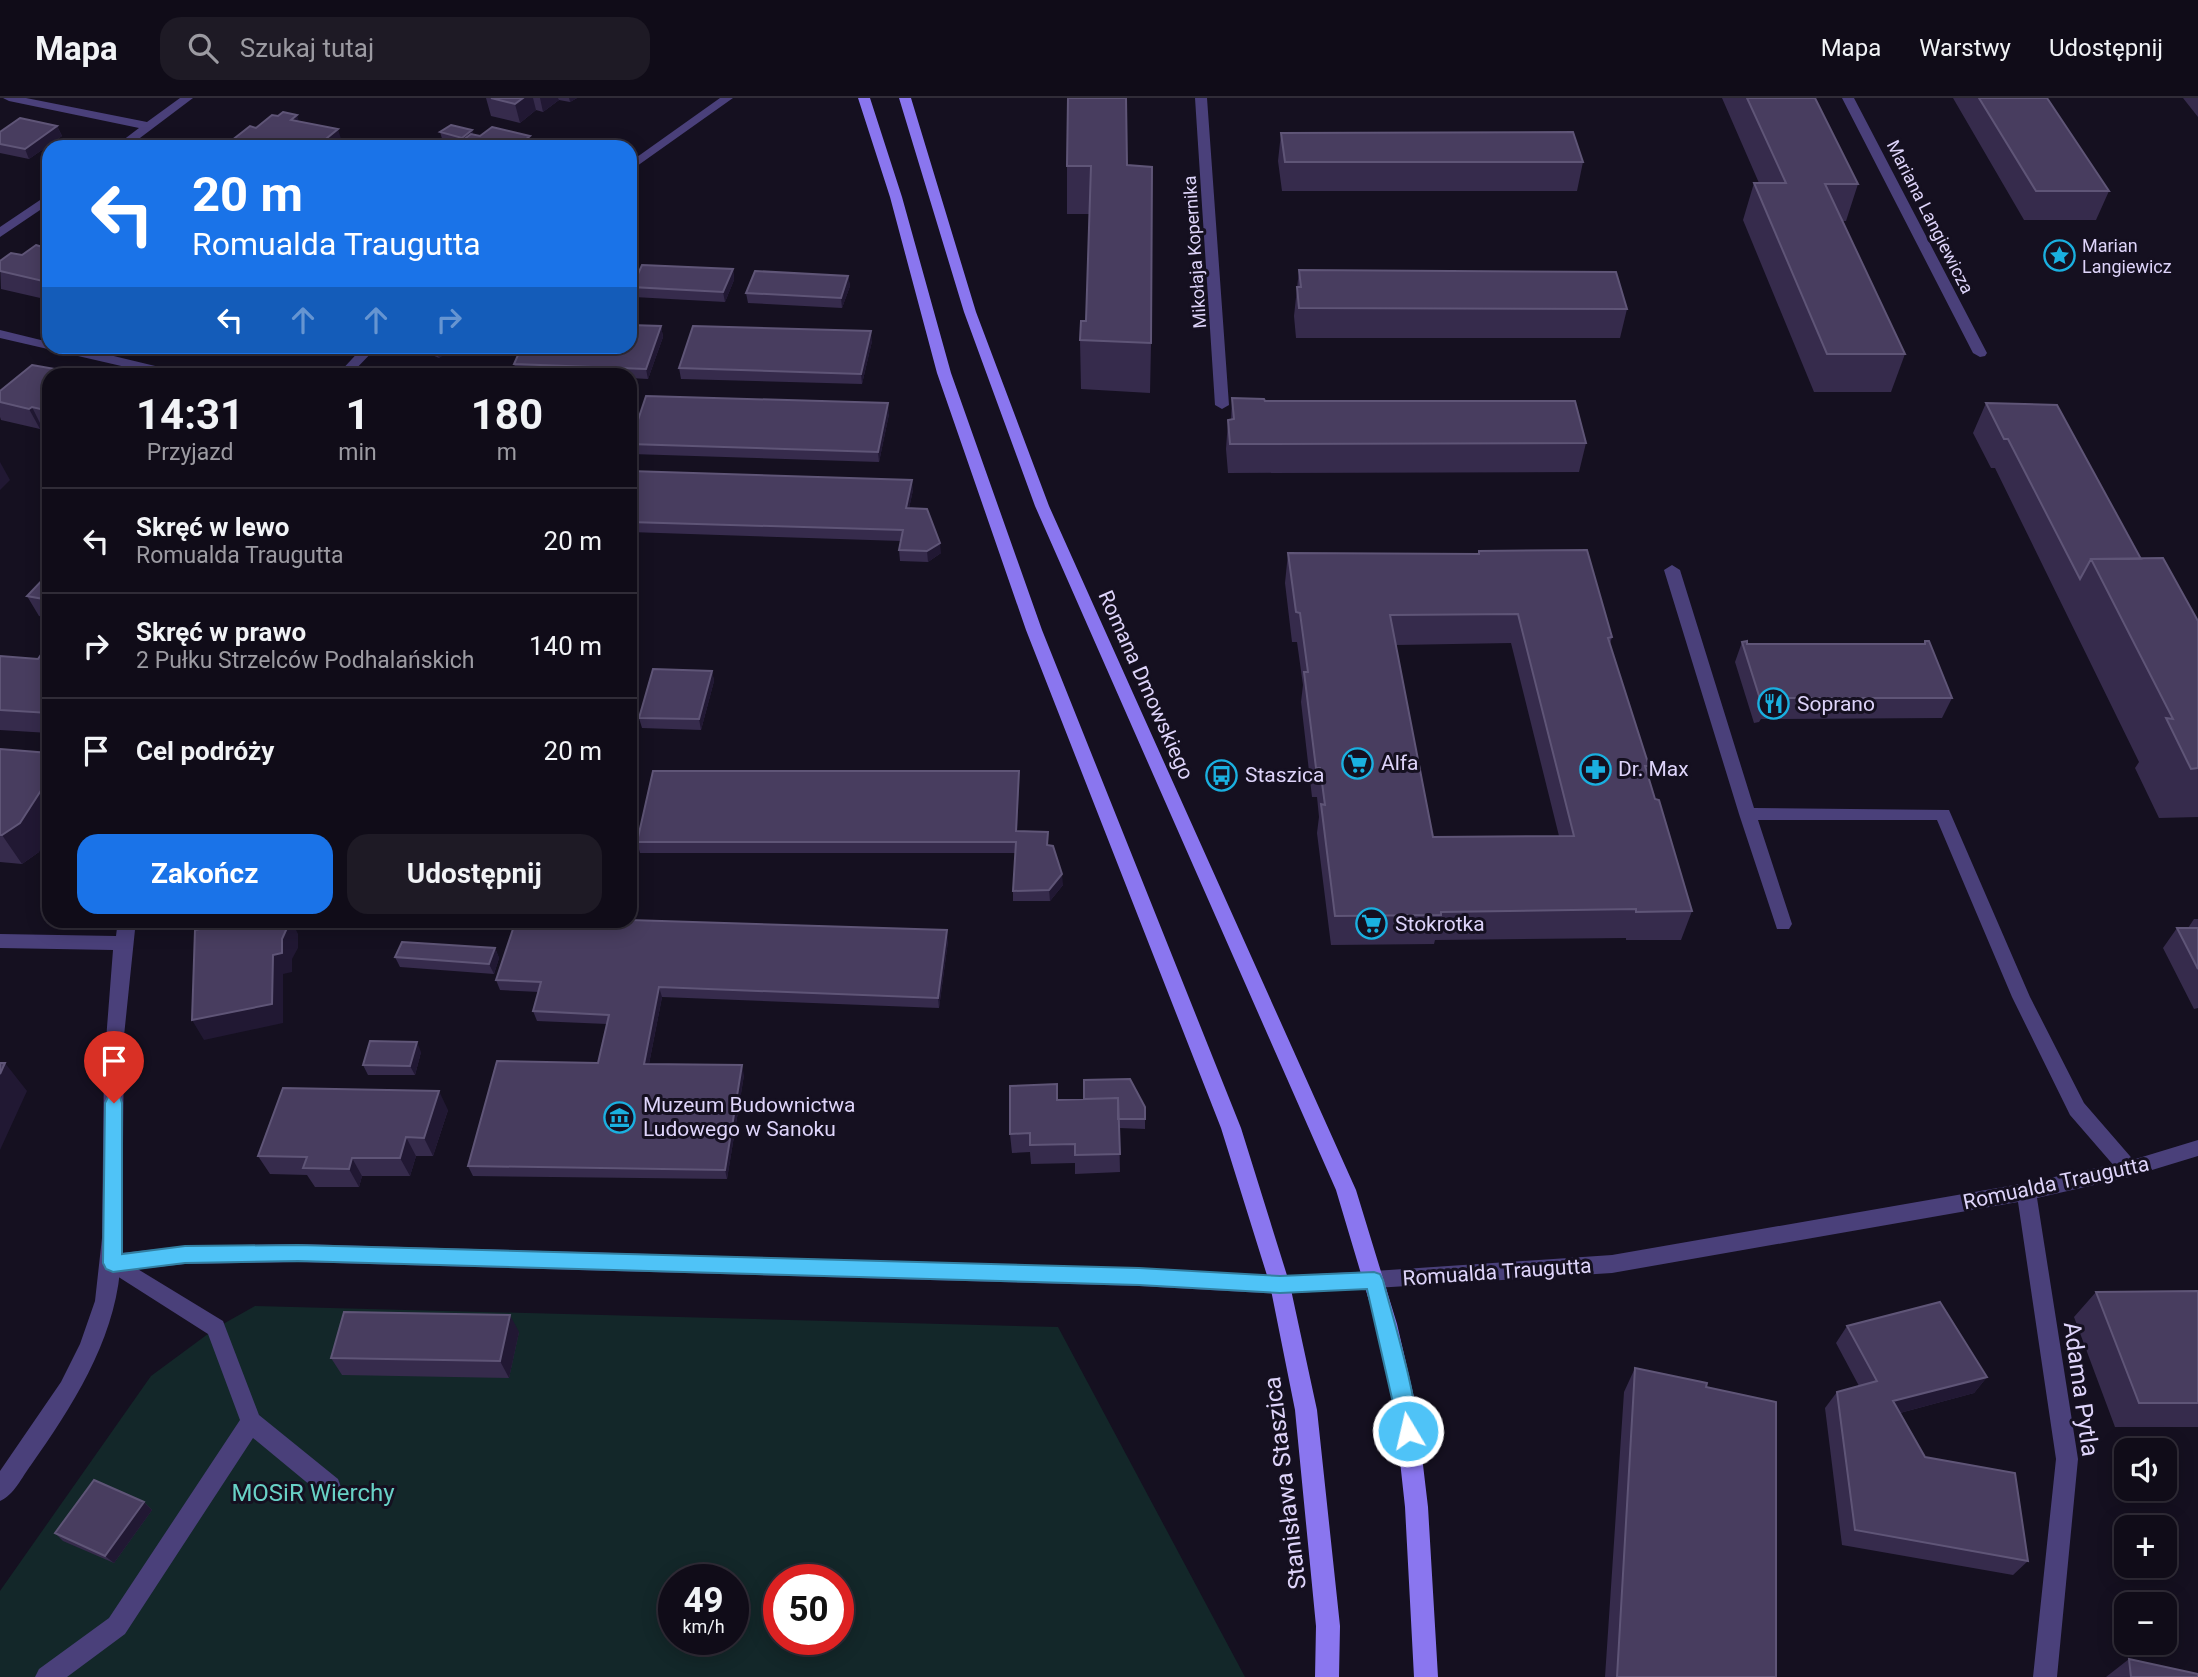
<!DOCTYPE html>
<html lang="pl">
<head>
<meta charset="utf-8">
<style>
	body { margin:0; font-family:Roboto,sans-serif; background:#1e1a25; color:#f1f3f6; height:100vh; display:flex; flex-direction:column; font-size:26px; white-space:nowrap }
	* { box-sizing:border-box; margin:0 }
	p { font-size:23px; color:#9c9ba2 }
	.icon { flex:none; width:38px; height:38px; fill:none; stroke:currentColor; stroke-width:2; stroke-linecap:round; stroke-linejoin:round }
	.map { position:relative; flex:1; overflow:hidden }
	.panel { position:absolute; left:42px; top:270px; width:595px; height:560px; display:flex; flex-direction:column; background:#100c18; border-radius:21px; box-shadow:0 4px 18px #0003,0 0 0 2px #302c37 }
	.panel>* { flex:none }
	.guide { position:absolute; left:42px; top:42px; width:595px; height:214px; border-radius:21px; box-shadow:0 4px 18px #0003,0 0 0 2px #302c37; background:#1a73e8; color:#fff; overflow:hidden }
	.controls { position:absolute; left:2114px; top:1340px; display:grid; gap:14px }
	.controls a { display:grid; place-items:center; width:63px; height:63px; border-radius:14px; background:#100c18; box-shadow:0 4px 18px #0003,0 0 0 2px #302c37; font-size:35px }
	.speed { position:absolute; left:658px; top:1466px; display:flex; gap:14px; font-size:35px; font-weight:700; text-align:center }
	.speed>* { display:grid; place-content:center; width:91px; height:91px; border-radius:50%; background:#100c18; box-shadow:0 4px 18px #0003,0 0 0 2px #302c37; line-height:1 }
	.speed small { font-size:18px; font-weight:400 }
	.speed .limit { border:10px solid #d22; background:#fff; color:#111 }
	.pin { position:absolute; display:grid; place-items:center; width:60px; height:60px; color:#fff; margin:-72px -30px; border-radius:50% 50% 50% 0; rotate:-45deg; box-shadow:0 0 7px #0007 }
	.pin .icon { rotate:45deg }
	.me { position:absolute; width:77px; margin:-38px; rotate:351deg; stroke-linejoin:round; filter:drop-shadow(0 0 5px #0008) }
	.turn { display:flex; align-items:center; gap:24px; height:147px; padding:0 35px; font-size:32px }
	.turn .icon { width:91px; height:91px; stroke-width:2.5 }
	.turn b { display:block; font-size:49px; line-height:60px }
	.lanes { display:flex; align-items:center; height:66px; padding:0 35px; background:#0003; justify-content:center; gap:35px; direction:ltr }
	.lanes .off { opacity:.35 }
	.eta { display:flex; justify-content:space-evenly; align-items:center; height:119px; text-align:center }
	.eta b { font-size:42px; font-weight:700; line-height:49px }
	.action { display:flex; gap:14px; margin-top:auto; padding:14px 35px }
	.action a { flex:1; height:80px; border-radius:21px; background:#1a73e8; color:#fff; font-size:28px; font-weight:700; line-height:80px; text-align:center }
	.action a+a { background:#1e1a25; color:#f1f3f6 }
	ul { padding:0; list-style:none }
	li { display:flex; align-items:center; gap:21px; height:105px; padding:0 35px; border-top:2px solid #302c37 }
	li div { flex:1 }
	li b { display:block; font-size:26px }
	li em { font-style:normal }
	header { display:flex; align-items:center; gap:42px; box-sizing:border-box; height:98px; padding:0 35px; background:#100c18; border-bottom:2px solid #302c37 }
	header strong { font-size:33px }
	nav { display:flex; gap:38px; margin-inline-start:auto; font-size:24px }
	.search { width:490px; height:63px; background:#1e1a25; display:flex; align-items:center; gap:18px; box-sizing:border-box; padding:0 24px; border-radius:21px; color:#9c9ba2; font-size:26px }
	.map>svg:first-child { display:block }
	.green { fill:#132729; fill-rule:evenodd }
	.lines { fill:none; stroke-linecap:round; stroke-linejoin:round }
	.service { fill:#4a407a; fill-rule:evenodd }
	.minor { fill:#4a407a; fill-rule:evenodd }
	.secondary { fill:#8a76ef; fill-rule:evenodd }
	.wall { fill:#362b4c; fill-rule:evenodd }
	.shaded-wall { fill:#211833 }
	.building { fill:#483d5f; stroke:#5f5577; stroke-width:2; fill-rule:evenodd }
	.route { fill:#4fc3f7; stroke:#337fa1; stroke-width:2 }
	.labels { text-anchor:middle; stroke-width:6; stroke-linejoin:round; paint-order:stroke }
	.far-street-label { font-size:18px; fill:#ded4fa; stroke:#151020 }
	.far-poi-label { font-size:18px; fill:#ded4fa; stroke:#151020; text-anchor:start }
	.street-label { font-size:21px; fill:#ded4fa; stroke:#151020 }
	.poi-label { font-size:21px; fill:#ded4fa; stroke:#151020; text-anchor:start }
	.near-street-label { font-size:24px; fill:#ded4fa; stroke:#151020 }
	.near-park-label { font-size:24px; fill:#68d1c6; stroke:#151020 }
</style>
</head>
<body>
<header>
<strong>Mapa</strong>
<div class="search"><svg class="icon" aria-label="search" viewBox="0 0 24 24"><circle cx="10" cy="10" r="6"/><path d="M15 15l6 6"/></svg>Szukaj tutaj</div>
<nav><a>Mapa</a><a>Warstwy</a><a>Udostępnij</a></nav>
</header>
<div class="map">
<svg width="2198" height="1579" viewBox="0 0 2198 1579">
	<rect width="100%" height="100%" fill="#151020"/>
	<!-- green -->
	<path class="green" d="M255,1208L1058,1229L1245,1579H0V1493L151,1278L216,1230ZM674,1482H733V1542H674ZM779,1482H838V1542H779Z"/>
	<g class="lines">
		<!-- service -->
		<path class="service" d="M1672,467L1680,472L1754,710L1949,712L2030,899L2084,1005L2136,1065L2139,1071L2136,1077L2129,1079L2122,1077L2070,1017L2012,899L1937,722H1758L1792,826L1789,831H1777L1739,716L1664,472Z
			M113,1156L223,1223L259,1317L338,1381L341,1389L338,1397L330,1400L322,1397L253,1340L125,1536L67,1579H35L39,1571L109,1520L240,1322L208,1236L106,1171L103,1165L106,1159Z"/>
		<!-- minor -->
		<path class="minor" d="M3,0H26L147,24L180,0H193L128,49H114L139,30L9,3Z
			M720,0H733L630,73V64Z
			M1195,0H1207L1229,307L1222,311L1215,307Z
			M1842,0H1854L1987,255L1985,258L1980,259L1973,255Z
			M49,96V106L0,139V129Z
			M0,232L49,244V248H72L176,273L178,276H156L0,240Z
			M364,248H378L351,276H338Z
			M118,822H136L124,938L122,1155L185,1148L298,1146L1139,1170L1280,1178L1374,1173L1612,1157L2026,1085L2129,1063L2198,1042V1058L2129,1079L2037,1100L2078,1361L2057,1579H2033L2056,1361L2018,1104L1612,1175L1280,1196L1139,1188L298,1164L185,1166L120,1173C113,1245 72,1309 31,1367C22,1379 14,1397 0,1403V1373L61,1284L80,1246L95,1203L102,1140L104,968L113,852L0,850V836L116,838Z"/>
		<!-- secondary -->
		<path class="secondary" d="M858,0H870L902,99L951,275L1042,532L1241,1030L1290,1187L1317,1312L1340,1528L1339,1579H1315L1316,1528L1295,1312L1270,1187L1221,1030L1026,532L937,275L890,99Z
			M899,0H911L976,214L1049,408L1356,1092L1397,1226L1416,1308L1428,1409L1438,1579H1414L1405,1409L1394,1308L1376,1226L1336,1092L1035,408L964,214Z"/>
	</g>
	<!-- wall -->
	<path class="wall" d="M486,0H577L570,4L559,2L543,14L536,12L520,25L491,18Z
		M1722,0H1815L1858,86L1846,123H1842L1905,256L1891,294H1814L1743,122L1754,85H1759Z
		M1953,0H2047L2109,93L2096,122H2024Z
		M2183,0H2198V19Z
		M299,23L341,41L331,49H233L231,43L256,30Z
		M57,28L62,38L29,61L0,55V34Z
		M472,32L473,37L532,49H460L443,44L440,34Z
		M1281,35L1583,64L1577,93H1282L1278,63Z
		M1127,67L1151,245L1150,295L1081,291L1080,242L1086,223L1089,116H1067V68Z
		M49,151V202L1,191L0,163Z
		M733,171L734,182L725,204L634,199L632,189Z
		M1299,172L1627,211L1620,240H1296L1294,218Z
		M848,178L850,188L842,210L748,205L746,195Z
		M661,228L663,239L648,281L630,280V276H517L514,266Z
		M872,243L862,286L681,281L679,270Z
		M411,248H456L439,260Z
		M49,276V331L42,329L40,331L1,322L0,319V293Z
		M1232,300L1265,303L1586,345L1579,374L1228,375L1226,351L1228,322L1231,321Z
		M1986,305L2141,461L2198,523V719L2159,720L2135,670L2139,664L1995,370H1991L1973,335Z
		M889,316L879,364L632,356L630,349V343Z
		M630,373L913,392L909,410L941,455L928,464L900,463L899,452L901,443L630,434Z
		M1479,453L1612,539L1610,546L1649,668L1647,675L1692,813L1681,842H1626V840L1435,842L1434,846L1331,847L1317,735L1319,719L1317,699H1312L1301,604L1303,587L1297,544H1292L1285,485L1288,455L1478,456ZM1511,545L1559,738L1433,739L1396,547Z
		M49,475V520L39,518L27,498Z
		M1925,543L1952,600L1942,620L1761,621L1759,624L1754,625L1735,564L1742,544L1747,546H1923Z
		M49,545V635L0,632V558L38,561Z
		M712,573L714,583L701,632L642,630L639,620Z
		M0,651L39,754L22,766L0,764Z
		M1019,673L1017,733L1048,748L1063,787L1050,803H1013V793L1016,755H640L637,744Z
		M2194,821H2198V910L2194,911L2163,850L2177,830H2188Z
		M948,843L939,910L662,899L649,966L744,977L727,1081L473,1078L468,1068L598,965L607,926L537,923L533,913L539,894L500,892L496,882Z
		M495,850L499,860L494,876L400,869L395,859Z
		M421,954L415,977H368L363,967Z
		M1057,1002L1145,1021V1031L1119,1030L1120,1074L1075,1076V1065L1031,1066L1030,1054L1012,1055L1010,1036Z
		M448,1012L433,1058H416L410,1078H362L359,1089H315L307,1077L270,1076L258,1058Z
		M2198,1193V1329H2115L2074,1219L2096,1194Z
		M1847,1228L1987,1279L1974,1295L1900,1315L1925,1359L2028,1463L2013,1477L1842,1447L1825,1310L1837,1294L1859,1288L1836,1245Z
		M519,1234L509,1280L342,1277L331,1260Z
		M1635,1270L1706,1289L1776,1579H1605L1624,1294Z
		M144,1404L152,1412L114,1465L63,1443L55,1435Z
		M2129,1561L2198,1579H2106Z"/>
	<!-- shaded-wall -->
	<path class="shaded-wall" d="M523,0H533L536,12L520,25L515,6Z
		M540,0H558L559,2L543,14Z
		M569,0H577L570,4Z
		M297,17L300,27L291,22Z
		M57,28L62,38L29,61L25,51Z
		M338,31L341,41L331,49H316Z
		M472,32L474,42L463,46L462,40Z
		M530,38L532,49H520V46Z
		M733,171L734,182L725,204L723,194Z
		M848,178L850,188L842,210L841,200Z
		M661,228L663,239L648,281L646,271Z
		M871,233L872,243L862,286L861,276Z
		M437,248H456L439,260L435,250Z
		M888,305L889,316L879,364L878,354Z
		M32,309L42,329L40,331L29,311Z
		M0,364L10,382L0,392Z
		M912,382L913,392L907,420L906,410Z
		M940,445L941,455L928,464L927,453Z
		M712,573L714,583L701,632L699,621Z
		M1019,673V684L1017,743L1016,733Z
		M49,680V739L39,754L22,766L2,737Z
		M1062,776L1063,787L1050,803L1049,792Z
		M287,822H291L298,836V850L292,861V874L283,876V925L204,942L192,922L273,857L282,841Z
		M947,832L948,843L939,910L938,900Z
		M495,850L499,860L494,876L489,866Z
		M659,889L662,899L647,976L644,966Z
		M417,944L421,954L415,977L410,968Z
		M5,965L27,993L0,1052V976Z
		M742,967L744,977L727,1081L725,1072Z
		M439,993L448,1012L433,1058L424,1040Z
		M406,1039L416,1058L410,1078L400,1060Z
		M352,1060L362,1078L359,1089L349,1071Z
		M510,1217L519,1234L509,1280L500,1263Z
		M1987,1279L1974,1295L1881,1320L1893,1303Z
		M144,1404L152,1412L114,1465L105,1458Z"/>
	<!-- building -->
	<path class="building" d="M491,0H523L515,6Z
		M1068,0H1126L1127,67L1152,69L1151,245L1080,242L1081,223H1086L1091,68H1067Z
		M1747,0H1815L1858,86H1825L1905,256H1827L1754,85H1786Z
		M1979,0H2047L2109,93H2036Z
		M283,14L297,17L291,22L338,31L316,49H259L231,43L250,28L256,30L272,17L278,18Z
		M20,20L57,28L25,51L0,46V34Z
		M451,27L472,32L462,40L440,34Z
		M492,29L530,38L520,46L527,48L526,49H465L467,47L459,45L471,36L480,38Z
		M1573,34L1583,64H1285L1281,35Z
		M36,147L49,151V182L47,184L0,173V163L11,155L22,157Z
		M642,167L733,171L723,194L632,189Z
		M1299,172L1616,174L1627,211L1299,210L1297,189H1301Z
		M755,173L848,178L841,200L746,195Z
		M630,227L661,228L646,271L514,266L522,248H630Z
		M693,228L871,233L861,276L679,270Z
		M32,267L83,276H49V313L32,309L29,311L0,304V293Z
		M646,298L888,305L878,354L630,346Z
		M1232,300L1264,301L1265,303H1575L1586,345L1230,346L1228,322L1234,321Z
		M1986,305L2057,307L2141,461H2091L2080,481L2008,341H2004Z
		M630,373L912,382L906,410L927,411L940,445L927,453L899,452L903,432L630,424Z
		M1587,452L1612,539L1608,540L1649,668H1645L1655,701L1659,702L1692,813L1636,814V811L1441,814V817L1335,818L1321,706L1325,707L1320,670H1316L1304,574H1308L1300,515L1296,514L1288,455L1479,456V453ZM1518,516L1574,738L1433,739L1390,517Z
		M2163,460L2198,523V670L2191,671L2166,620L2173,621L2091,461Z
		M49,475V502L27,498Z
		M1747,543V546H1925V543H1929L1952,600H1766L1767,604H1761L1742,544Z
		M49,545V615L0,612V558L38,561Z
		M653,571L712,573L699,621L639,620Z
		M0,651L49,655V680L20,725L2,737H0Z
		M653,673H1019L1016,733L1048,734L1047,747L1053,748L1062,776L1049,792L1013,793L1016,744H637Z
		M241,822H287V830L282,841V855L273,857L272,906L192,922L195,832Z
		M516,822H630L947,832L938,900L659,889L644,966L742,967L725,1072L468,1068L497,963L598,965L609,917L533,913L541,884L496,882Z
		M2177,830H2198V871Z
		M402,844L495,850L489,866L395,859Z
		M370,943L417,944L410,968L363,967Z
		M0,965H5L0,976Z
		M1130,981L1145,1009V1021H1118V1000L1084,1001V982Z
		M1057,986V1002L1118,1000L1120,1056L1075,1057V1046L1030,1047V1035L1010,1036V988Z
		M283,990L439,993L424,1040L406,1039L400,1060H352L349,1071L303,1070L307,1059L258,1058Z
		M2198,1193V1305H2139L2096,1194Z
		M1940,1204L1987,1279L1893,1303L1925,1359L2015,1375L2028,1463L1855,1432L1837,1294L1877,1283L1847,1228Z
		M344,1214L510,1217L500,1263L331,1260Z
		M1635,1270L1707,1285L1706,1289L1776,1304V1579H1617Z
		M94,1382L144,1404L105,1458L55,1435Z
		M2129,1561L2198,1576V1579H2131Z"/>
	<!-- route -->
	<path class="route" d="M114,997L120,999L122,1005V1156L185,1148L298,1147L1139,1170L1280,1178L1374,1174L1380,1176L1383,1182C1390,1211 1424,1318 1415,1340L1408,1343L1401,1340L1367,1191L1280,1195L1139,1187L298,1163L185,1165L113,1174L106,1171L103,1165L105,1005L108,999Z"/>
	<!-- icons -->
	<defs>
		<symbol id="sight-ring" viewBox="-11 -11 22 22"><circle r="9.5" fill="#151020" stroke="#1ab0e0" stroke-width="1.5"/><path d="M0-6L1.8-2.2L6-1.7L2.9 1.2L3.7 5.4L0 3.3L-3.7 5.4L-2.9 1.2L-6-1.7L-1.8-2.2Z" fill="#1ab0e0"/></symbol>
		<symbol id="restaurant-ring" viewBox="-11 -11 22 22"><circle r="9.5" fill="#151020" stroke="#1ab0e0" stroke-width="1.5"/><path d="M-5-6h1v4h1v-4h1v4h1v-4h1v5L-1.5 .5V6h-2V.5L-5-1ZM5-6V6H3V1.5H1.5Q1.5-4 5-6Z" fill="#1ab0e0"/></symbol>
		<symbol id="supermarket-ring" viewBox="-11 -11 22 22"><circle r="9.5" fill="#151020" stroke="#1ab0e0" stroke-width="1.5"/><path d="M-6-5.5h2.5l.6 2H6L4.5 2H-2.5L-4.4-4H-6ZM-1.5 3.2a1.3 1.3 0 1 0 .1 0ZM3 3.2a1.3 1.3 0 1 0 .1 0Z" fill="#1ab0e0"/></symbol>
		<symbol id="pharmacy-ring" viewBox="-11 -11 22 22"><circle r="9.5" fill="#151020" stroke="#1ab0e0" stroke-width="1.5"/><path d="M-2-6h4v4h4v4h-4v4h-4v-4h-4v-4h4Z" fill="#1ab0e0"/></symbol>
		<symbol id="bus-ring" viewBox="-11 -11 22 22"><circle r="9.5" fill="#151020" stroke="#1ab0e0" stroke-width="1.5"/><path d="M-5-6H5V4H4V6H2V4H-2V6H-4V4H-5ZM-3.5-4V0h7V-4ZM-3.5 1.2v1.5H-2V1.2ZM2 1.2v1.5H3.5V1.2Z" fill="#1ab0e0"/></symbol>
		<symbol id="museum-ring" viewBox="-11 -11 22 22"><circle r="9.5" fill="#151020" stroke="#1ab0e0" stroke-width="1.5"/><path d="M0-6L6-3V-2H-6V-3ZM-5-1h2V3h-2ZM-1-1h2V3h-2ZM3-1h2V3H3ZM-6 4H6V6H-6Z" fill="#1ab0e0"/></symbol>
	</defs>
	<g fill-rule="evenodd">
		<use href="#sight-ring" x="2042" y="140" width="35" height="35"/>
		<use href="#restaurant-ring" x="1756" y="588" width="35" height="35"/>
		<use href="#supermarket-ring" x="1340" y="648" width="35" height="35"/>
		<use href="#pharmacy-ring" x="1578" y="654" width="35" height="35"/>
		<use href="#bus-ring" x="1204" y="660" width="35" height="35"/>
		<use href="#supermarket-ring" x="1354" y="808" width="35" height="35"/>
		<use href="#museum-ring" x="602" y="1002" width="35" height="35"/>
	</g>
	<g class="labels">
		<!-- far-street labels -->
		<g class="far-street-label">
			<text transform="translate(1930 119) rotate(63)" y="6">Mariana Langiewicza</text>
			<text transform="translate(1195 154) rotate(-94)" y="6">Mikołaja Kopernika</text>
		</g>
		<!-- far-poi labels -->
		<g class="far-poi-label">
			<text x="2082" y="154">Marian<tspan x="2082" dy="21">Langiewicz</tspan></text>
		</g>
		<!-- street labels -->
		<g class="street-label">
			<text transform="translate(1146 587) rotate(66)" y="7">Romana Dmowskiego</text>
			<text transform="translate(2056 1085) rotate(-12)" y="7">Romualda Traugutta</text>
			<text transform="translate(1497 1174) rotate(-4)" y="7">Romualda Traugutta</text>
		</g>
		<!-- poi labels -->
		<g class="poi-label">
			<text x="1797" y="613">Soprano</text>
			<text x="1381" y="672">Alfa</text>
			<text x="1618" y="678">Dr. Max</text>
			<text x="1245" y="684">Staszica</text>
			<text x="1395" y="833">Stokrotka</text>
			<text x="643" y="1014">Muzeum Budownictwa<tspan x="643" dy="24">Ludowego w Sanoku</tspan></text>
		</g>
		<!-- near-street labels -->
		<g class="near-street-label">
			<text transform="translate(2081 1291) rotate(82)" y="8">Adama Pytla</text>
			<text transform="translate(1285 1385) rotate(-97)" y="8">Stanisława Staszica</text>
		</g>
		<!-- near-park labels -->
		<g class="near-park-label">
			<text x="313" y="1403">MOSiR Wierchy</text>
		</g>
	</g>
</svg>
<div class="controls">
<a><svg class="icon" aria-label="sound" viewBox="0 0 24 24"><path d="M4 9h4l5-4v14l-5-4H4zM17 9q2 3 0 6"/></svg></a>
<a>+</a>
<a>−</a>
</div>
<div class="speed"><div>49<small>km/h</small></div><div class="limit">50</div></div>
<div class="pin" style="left:114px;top:1005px;background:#d93025"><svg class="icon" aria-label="arrive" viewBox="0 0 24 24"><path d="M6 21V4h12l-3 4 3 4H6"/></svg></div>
<svg class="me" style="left:1408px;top:1333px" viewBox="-20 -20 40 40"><circle r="17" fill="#4fc3f7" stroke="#fff" stroke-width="3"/><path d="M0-11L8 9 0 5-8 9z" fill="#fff"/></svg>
<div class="guide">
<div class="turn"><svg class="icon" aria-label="left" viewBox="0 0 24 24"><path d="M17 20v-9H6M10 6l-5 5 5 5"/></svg><div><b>20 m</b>Romualda Traugutta</div></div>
<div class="lanes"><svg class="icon" aria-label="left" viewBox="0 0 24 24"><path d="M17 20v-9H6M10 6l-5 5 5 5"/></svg><svg class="icon off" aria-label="ahead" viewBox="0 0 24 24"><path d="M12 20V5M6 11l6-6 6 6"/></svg><svg class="icon off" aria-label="ahead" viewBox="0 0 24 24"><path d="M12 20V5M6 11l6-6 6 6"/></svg><svg class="icon off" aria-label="right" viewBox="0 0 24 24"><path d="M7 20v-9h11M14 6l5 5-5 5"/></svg></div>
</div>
<section class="panel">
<div class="eta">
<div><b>14:31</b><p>Przyjazd</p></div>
<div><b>1</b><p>min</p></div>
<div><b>180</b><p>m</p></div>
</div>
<ul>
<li><svg class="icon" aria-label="left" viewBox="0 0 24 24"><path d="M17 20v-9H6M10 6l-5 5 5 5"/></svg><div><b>Skręć w lewo</b><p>Romualda Traugutta</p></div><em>20 m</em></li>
<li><svg class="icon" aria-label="right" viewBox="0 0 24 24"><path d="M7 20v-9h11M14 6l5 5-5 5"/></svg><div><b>Skręć w prawo</b><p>2 Pułku Strzelców Podhalańskich</p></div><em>140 m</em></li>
<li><svg class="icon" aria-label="arrive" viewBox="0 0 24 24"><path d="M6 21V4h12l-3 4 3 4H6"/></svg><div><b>Cel podróży</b></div><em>20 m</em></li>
</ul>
<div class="action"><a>Zakończ</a><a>Udostępnij</a></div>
</section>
</div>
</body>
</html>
